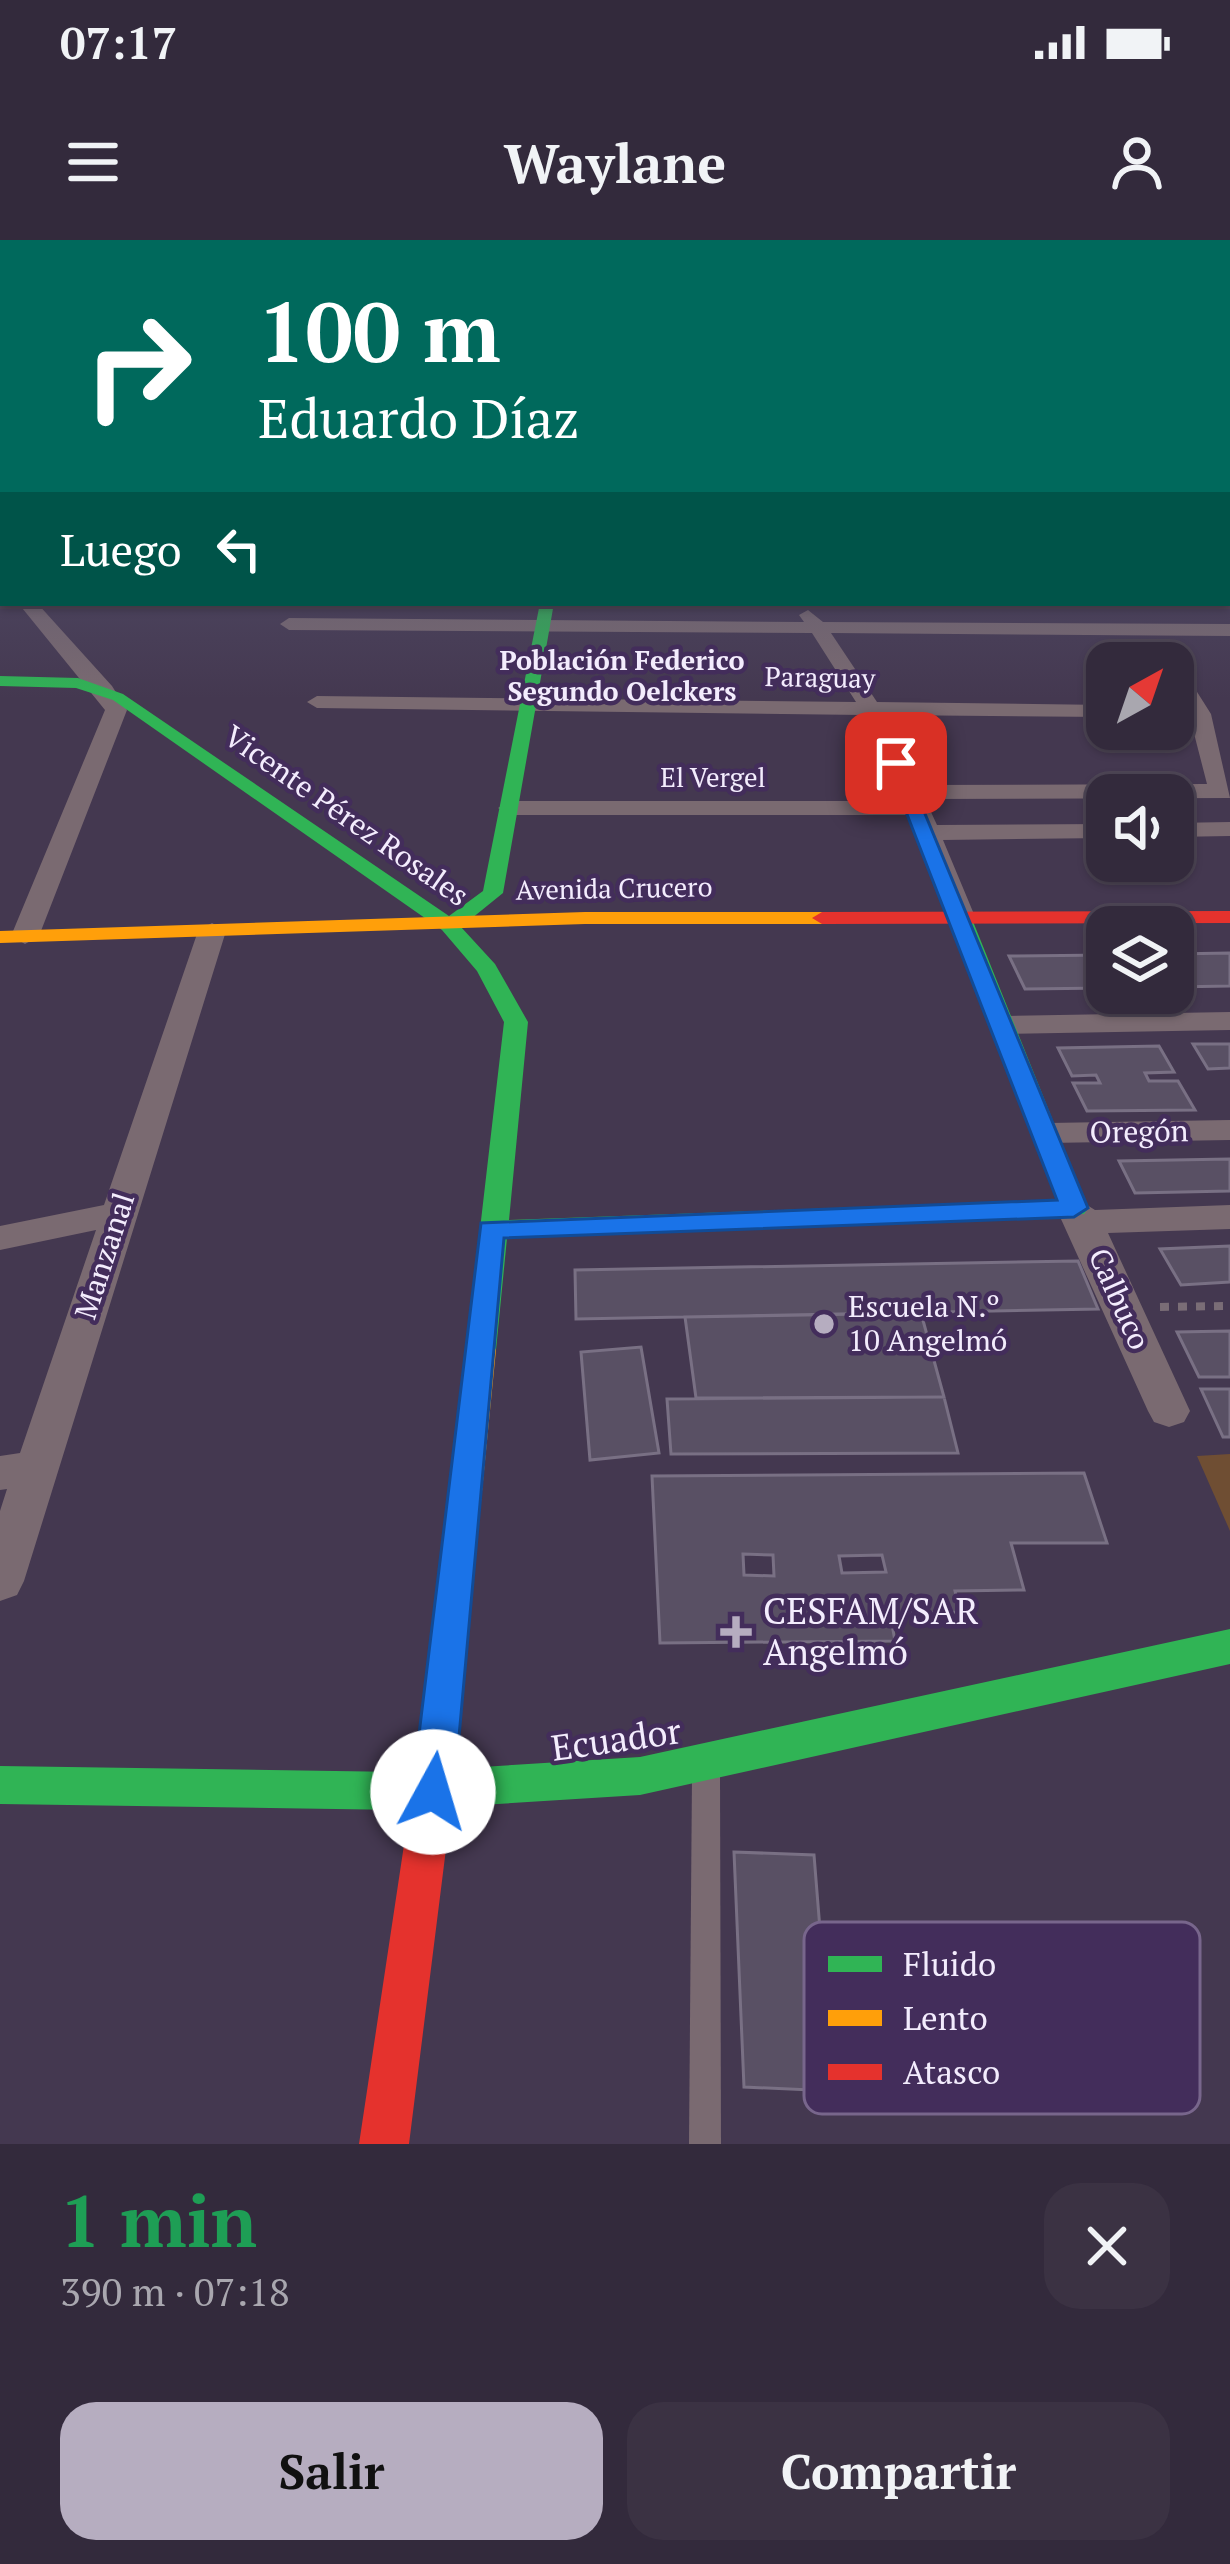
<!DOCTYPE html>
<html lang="es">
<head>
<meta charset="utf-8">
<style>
	body { margin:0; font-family:"PT Serif",serif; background:#3b3243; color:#f1f3f6; height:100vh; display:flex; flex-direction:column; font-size:45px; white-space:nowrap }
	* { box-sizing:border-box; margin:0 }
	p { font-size:39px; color:#a9a7af }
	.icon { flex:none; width:66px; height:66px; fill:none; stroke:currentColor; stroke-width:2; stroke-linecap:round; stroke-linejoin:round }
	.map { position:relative; height:1904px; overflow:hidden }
	.side { display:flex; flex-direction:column; background:#332a3c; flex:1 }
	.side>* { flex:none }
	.banner { position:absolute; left:0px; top:0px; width:1230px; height:366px; box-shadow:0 3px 9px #0004,0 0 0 3px #4e4656; background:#00695c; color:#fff; overflow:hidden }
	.needle { width:78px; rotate:40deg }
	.controls { position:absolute; left:1086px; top:402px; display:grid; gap:24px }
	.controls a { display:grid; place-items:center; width:108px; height:108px; border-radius:24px; background:#332a3c; box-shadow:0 3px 9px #0004,0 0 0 3px #4e4656; font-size:60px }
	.pin { position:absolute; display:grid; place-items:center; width:102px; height:102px; color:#fff; margin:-51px; border-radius:24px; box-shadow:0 6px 18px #0006 }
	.me { position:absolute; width:132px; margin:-66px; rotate:6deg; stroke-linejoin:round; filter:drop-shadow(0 0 9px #0008) }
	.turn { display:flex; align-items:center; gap:42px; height:252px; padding:0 60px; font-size:54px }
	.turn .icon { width:156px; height:156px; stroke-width:2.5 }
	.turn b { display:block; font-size:84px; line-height:102px }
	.then { display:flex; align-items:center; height:114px; padding:0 60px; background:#0003; gap:24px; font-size:45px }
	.round { display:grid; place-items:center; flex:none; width:126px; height:126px; border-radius:36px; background:#3b3243 }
	.headline { display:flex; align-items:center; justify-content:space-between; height:204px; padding:0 60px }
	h1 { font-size:72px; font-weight:600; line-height:90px; color:#1e9e55 }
	.primary-button { display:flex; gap:24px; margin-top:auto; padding:24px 60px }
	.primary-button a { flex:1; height:138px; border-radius:36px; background:#b6adc0; color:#111; font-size:48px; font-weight:600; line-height:138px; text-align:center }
	.primary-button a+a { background:#3b3243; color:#f1f3f6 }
	.status { display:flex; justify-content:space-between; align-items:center; height:84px; padding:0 60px; background:#332a3c; direction:ltr }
	.status svg { height:33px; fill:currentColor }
	header { display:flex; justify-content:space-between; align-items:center; height:156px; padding:0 60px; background:#332a3c; font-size:54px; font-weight:600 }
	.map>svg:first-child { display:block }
	.green { fill:#6f4e33 }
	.building { fill:#595064; stroke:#797084; stroke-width:3; fill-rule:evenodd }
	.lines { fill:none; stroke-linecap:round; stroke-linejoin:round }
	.path { stroke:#7a6d76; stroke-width:8; stroke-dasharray:9 9; stroke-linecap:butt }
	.lane { fill:#7a6a71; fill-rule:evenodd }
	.street { fill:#7a6a71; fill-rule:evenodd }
	.fast { fill:#30b455; fill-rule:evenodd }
	.slow { fill:#ff9f0a; fill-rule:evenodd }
	.jam { fill:#e5322d; fill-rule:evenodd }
	.route { fill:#1a73e8; stroke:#114b97; stroke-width:3 }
	.poi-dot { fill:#b6adc0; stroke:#432d5b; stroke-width:4.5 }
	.labels { text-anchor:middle; stroke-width:9; stroke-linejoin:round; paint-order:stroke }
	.far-neighbourhood-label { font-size:27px; font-weight:bold; fill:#f3ecfd; stroke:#432d5b }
	.far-street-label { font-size:27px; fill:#f3ecfd; stroke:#432d5b }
	.street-label { font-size:30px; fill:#f3ecfd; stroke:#432d5b }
	.poi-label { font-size:30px; fill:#f3ecfd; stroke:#432d5b; text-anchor:start }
	.near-poi-label { font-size:36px; fill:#f3ecfd; stroke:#432d5b; text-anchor:start }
	.near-street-label { font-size:36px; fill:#f3ecfd; stroke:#432d5b }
	.key { fill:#432d5b; stroke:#78668c; stroke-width:3 }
	.key-label { font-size:33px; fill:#f3ecfd }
</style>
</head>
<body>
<div class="status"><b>07:17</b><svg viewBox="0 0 49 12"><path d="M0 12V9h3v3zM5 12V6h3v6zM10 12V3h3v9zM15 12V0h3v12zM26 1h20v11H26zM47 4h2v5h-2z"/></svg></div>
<header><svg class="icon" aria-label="menu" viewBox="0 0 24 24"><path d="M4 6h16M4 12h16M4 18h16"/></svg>Waylane<svg class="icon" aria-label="person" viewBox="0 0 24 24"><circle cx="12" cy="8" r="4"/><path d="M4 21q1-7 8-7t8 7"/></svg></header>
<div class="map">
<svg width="1230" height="1904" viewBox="0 0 1230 1904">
	<rect width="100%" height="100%" fill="#443850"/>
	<!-- green -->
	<path class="green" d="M1230,1214V1291L1197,1216Z"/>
	<!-- building -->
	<path class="building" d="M1230,713V746L1173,747V714Z
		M1107,715V748L1025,749L1009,716Z
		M1193,804H1230V828L1208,829Z
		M1159,806L1174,832L1145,833L1149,841H1178L1195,870L1087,871L1073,843H1100L1096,835L1072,836L1058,808Z
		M1230,919V951L1135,953L1119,921Z
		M1230,1006V1042L1181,1045L1160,1009Z
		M1078,1021L1098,1069L576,1079L575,1030Z
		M921,1073L944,1157L696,1158L685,1077Z
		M1230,1091V1137H1199L1177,1092Z
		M641,1107L659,1213L590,1220L581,1112Z
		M1201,1149H1230V1197H1223Z
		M944,1157L958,1213L671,1214L667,1159Z
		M1084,1233L1107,1303H1011L1024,1350L955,1351L960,1372L890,1373L895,1401L660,1403L652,1236ZM743,1314L773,1315L774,1336L744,1335ZM882,1315L886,1332L842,1333L839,1316Z
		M734,1612L814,1615L833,1851L744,1847Z"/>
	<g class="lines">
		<!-- path -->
		<path class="path" d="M1160,1067L1230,1066"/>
		<!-- lane -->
		<path class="lane" d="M706,1524L716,1528L720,1537L721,1904H689L692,1537L696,1528Z"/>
		<!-- street -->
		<path class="street" d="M0,192H3V197L0,196Z
			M1227,218H1230V226H1227Z
			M1227,248H1230V256H1227Z
			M1227,275H1230V285H1227Z
			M1227,322H1230V332H1227Z
			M18,363H37L112,446L127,470L39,696L25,704L11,696L105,470Z
			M808,370L823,382L1230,384V396L831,393L877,462L1107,465V477L884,475L919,545L1207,544L1189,474L1173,446V423L1180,425L1211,474L1230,558L925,559L937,585L1107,584V598L943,600L976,679L962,687L948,679L908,575H510L498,568L510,561H902L863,475L317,468L307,462L317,456L856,462L812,393L289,390L280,384L289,378L804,382L799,375Z
			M1230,582V596L1173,597V583Z
			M212,683L226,691L24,1341L17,1355L0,1361V1271L7,1249L0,1250V1216L20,1213L96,990L0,1010V986L104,965L198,691Z
			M1230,772V790L1005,794L990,785L1005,776Z
			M1230,880V900L1048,903L1031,893L1048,883Z
			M1074,957L1095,970L1230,965V989L1108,993L1190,1171L1184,1182L1169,1187L1154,1182L1148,1171L1056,968Z"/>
		<!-- fast -->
		<path class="fast" d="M1227,192H1230V196H1227Z
			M540,363H554L503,653L461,687L495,724L528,782L509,980L1057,960L952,679L962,673L972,679L1088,968L1084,974L507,998L496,1110L492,1118H470L466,1110L504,782L477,731L442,690L113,460L76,448L0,446V436L78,438L123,454L449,676L483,651Z
			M1230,1389V1424L640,1555L400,1570L0,1564V1526L400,1532L640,1517Z"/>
		<!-- slow -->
		<path class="slow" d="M585,672H822L832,678L822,684H585L0,703V691Z
			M481,1099L492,1102L496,1110L449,1585L443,1599L428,1605L413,1599L407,1585L466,1110L470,1102Z"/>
		<!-- jam -->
		<path class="jam" d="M1230,671V683L822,684L812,678L822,672Z
			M428,1565L443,1571L449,1585L409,1904H359L407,1585L413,1571Z"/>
	</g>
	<!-- sky -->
	<linearGradient id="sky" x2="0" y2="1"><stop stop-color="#251f2c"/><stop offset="0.42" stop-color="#56536f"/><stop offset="1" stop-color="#56536f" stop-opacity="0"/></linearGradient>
	<rect width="1230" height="459" fill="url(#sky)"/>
	<!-- route -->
	<path class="route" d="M896,518L904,523L1088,968L1074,977L504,998L454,1552L448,1566L433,1572L419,1566L412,1552L481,983L1057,960L887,523Z"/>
	<!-- markers -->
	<g class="poi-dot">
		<circle cx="824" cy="1084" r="12"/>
		<path d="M730 1374h12v12h12v12h-12v12h-12v-12h-12v-12h12z"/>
	</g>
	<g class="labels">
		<!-- far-neighbourhood labels -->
		<g class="far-neighbourhood-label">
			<text x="622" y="430">Población Federico<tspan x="622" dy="31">Segundo Oelckers</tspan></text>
		</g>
		<!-- far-street labels -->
		<g class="far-street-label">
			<text transform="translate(820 438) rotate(1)" y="9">Paraguay</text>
			<text x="713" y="547">El Vergel</text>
			<text transform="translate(614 649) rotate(-1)" y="9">Avenida Crucero</text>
		</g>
		<!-- street labels -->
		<g class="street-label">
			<text transform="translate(346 576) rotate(35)" y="10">Vicente Pérez Rosales</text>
			<text transform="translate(1139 892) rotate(-1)" y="10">Oregón</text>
			<text transform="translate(105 1016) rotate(-72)" y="10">Manzanal</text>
			<text transform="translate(1119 1059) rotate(66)" y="10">Calbuco</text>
		</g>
		<!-- poi labels -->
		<g class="poi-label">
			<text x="848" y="1077">Escuela N.º<tspan x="848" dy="34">10 Angelmó</tspan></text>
		</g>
		<!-- near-poi labels -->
		<g class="near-poi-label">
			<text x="763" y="1384">CESFAM/SAR<tspan x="763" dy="41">Angelmó</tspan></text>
		</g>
		<!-- near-street labels -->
		<g class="near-street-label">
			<text transform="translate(616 1499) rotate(-8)" y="13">Ecuador</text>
		</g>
	</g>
	<!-- legend -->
	<rect x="804" y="1682" width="396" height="192" rx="18" class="key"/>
	<rect x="828" y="1716" width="54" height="16" fill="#30b455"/>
	<rect x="828" y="1770" width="54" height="16" fill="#ff9f0a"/>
	<rect x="828" y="1824" width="54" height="16" fill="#e5322d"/>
	<g class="key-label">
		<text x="903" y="1736">Fluido</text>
		<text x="903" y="1790">Lento</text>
		<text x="903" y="1844">Atasco</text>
	</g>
</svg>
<div class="controls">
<a><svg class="needle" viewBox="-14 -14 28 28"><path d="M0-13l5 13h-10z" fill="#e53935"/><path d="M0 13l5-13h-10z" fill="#a9a7af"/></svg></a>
<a><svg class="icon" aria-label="sound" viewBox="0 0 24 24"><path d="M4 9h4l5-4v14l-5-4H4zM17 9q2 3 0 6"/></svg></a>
<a><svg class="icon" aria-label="layers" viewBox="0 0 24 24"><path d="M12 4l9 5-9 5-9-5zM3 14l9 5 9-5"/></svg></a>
</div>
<div class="pin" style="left:896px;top:523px;background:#d93025"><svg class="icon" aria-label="arrive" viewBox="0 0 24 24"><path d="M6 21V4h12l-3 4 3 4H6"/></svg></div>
<svg class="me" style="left:433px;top:1552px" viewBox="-20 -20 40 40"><circle r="19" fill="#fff"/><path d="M0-13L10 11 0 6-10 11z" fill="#1a73e8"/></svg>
<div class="banner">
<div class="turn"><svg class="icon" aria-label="right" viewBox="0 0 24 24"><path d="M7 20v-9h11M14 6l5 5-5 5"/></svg><div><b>100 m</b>Eduardo Díaz</div></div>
<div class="then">Luego<svg class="icon" aria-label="left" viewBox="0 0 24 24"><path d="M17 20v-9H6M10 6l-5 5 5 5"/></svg></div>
</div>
</div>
<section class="side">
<div class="headline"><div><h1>1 min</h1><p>390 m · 07:18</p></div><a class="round"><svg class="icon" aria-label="close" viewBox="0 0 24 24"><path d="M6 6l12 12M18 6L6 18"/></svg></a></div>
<div class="primary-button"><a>Salir</a><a>Compartir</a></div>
</section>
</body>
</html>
